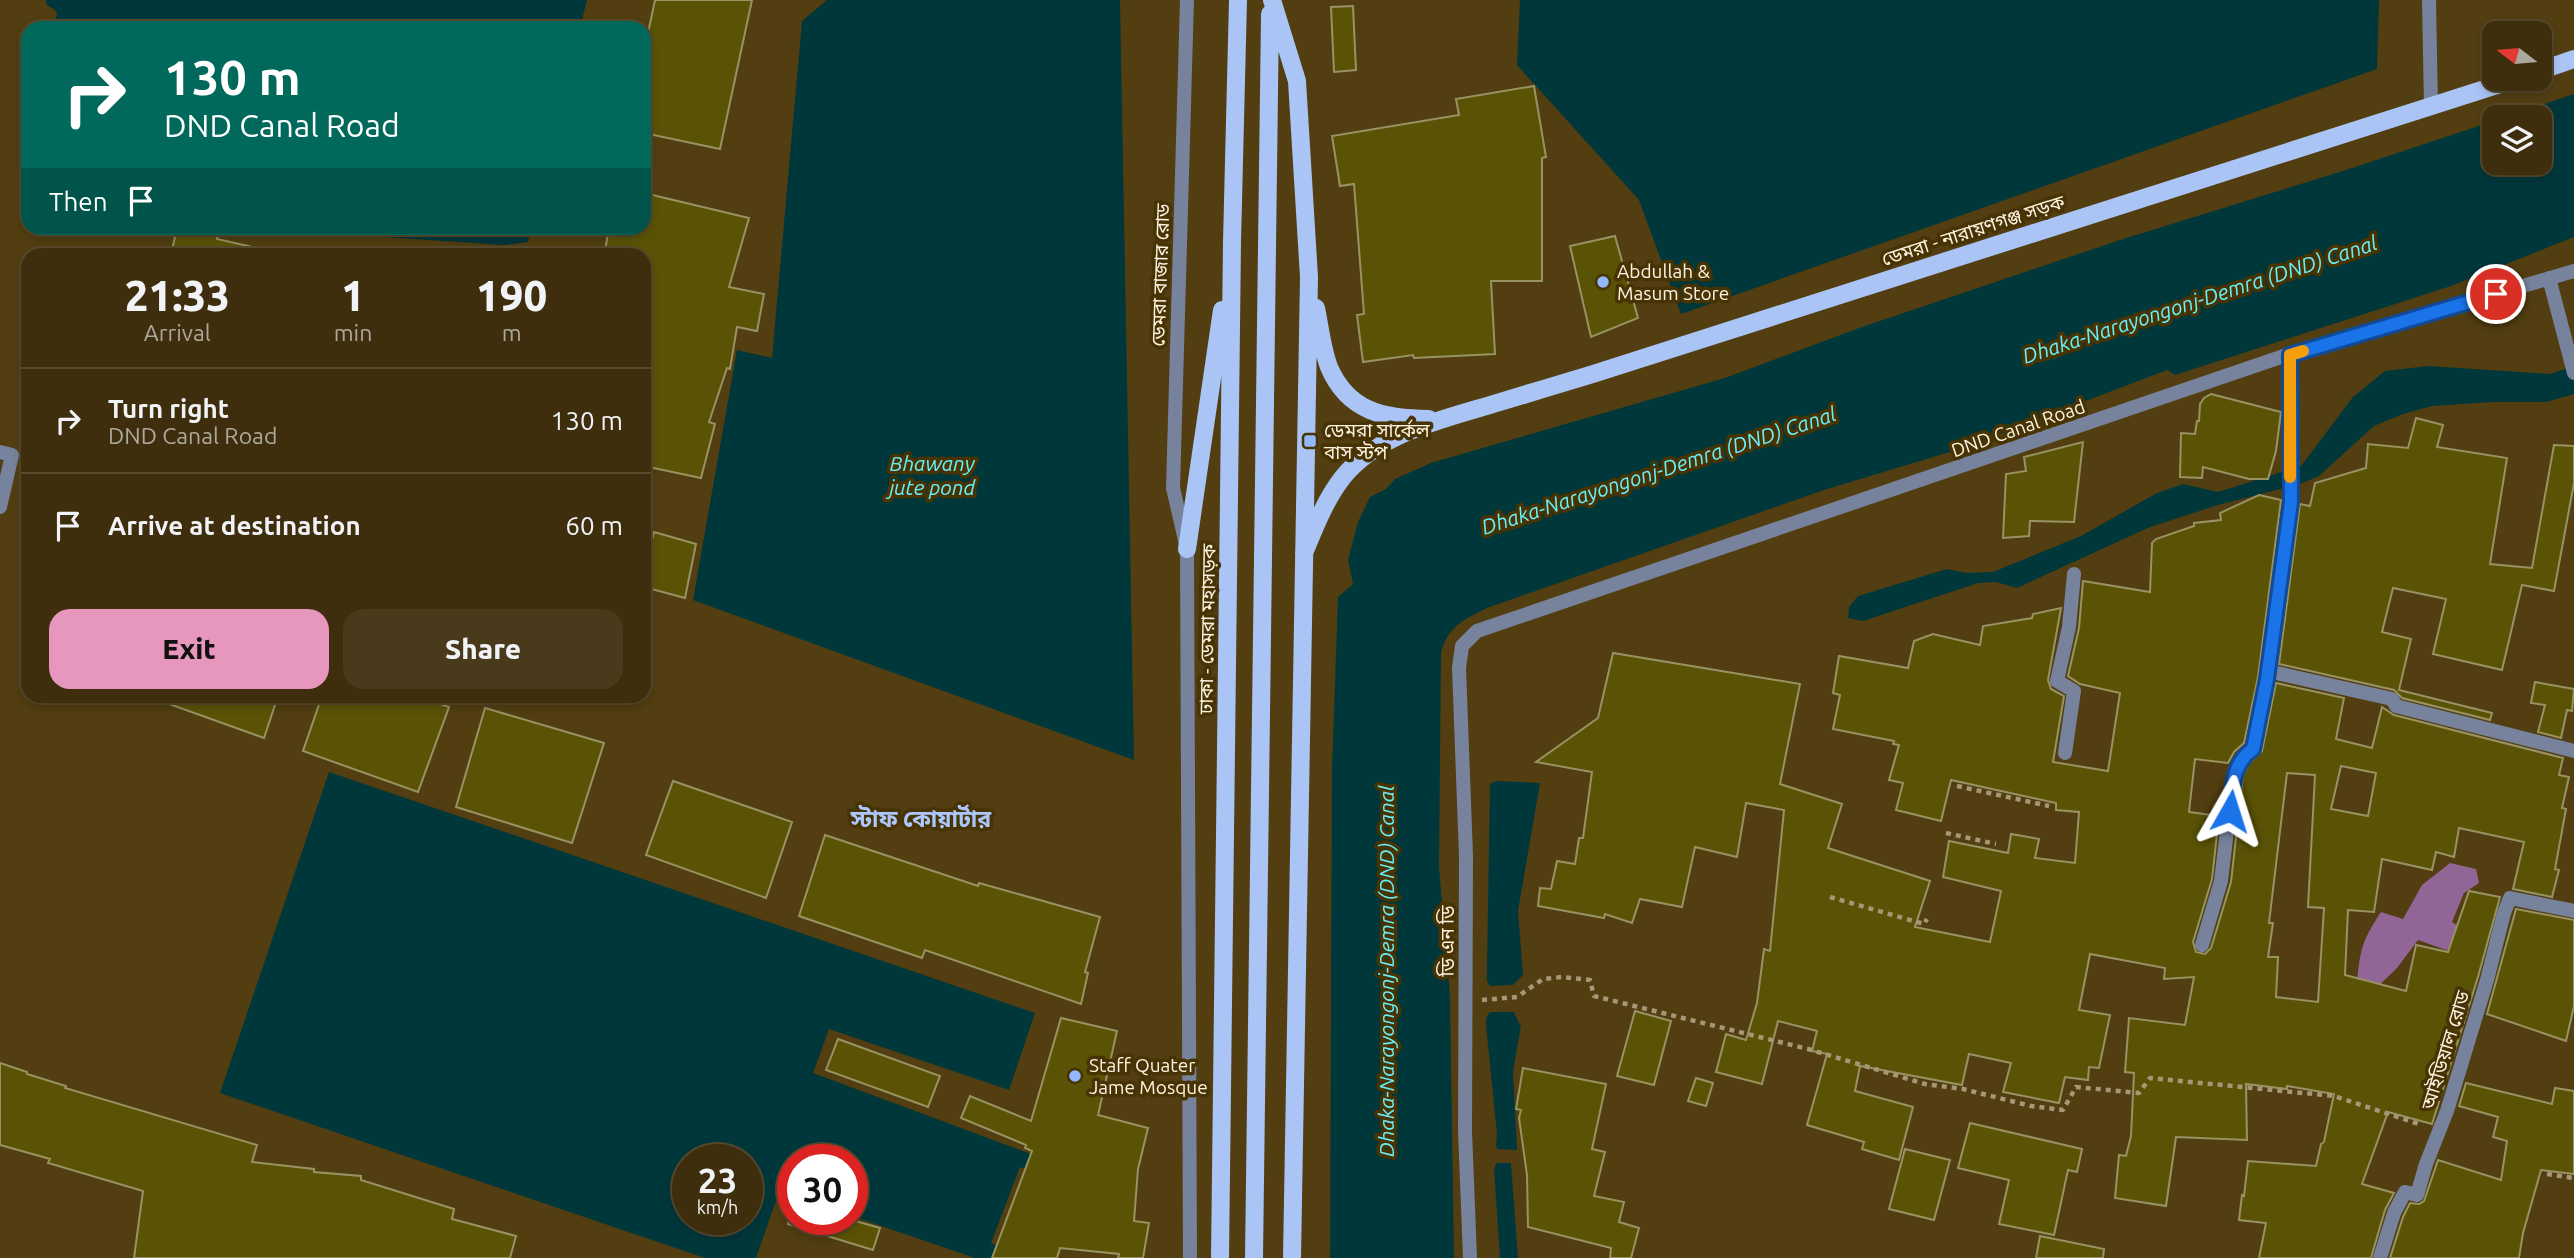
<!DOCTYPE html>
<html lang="en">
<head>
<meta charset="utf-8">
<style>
	body { margin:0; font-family:Ubuntu,"Noto Sans Bengali",sans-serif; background:#493a1b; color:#f1f3f6; height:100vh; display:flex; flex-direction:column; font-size:26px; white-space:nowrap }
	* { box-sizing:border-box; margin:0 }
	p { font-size:23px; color:#ada89d }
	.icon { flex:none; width:38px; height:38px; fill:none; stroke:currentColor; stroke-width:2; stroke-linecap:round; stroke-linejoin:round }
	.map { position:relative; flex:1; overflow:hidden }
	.sheet { position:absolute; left:21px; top:248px; width:630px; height:455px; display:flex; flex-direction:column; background:#3e2e0d; border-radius:21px; box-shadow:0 4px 10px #0003,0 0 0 2px #574a2e }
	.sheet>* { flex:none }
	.guide { position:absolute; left:21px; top:21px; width:630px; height:214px; border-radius:21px; box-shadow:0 4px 10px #0003,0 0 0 2px #574a2e; background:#00695c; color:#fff; overflow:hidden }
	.needle { width:46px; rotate:286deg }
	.tools { position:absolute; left:2482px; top:21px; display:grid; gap:14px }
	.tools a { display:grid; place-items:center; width:70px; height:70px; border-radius:14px; background:#3e2e0d; box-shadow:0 4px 10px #0003,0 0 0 2px #574a2e; font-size:35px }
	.speed { position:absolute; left:672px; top:1144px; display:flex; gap:14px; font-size:35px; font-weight:700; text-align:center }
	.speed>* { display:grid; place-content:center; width:91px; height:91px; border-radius:50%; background:#3e2e0d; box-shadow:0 4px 10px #0003,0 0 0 2px #574a2e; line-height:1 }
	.speed small { font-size:18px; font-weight:400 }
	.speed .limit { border:10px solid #d22; background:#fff; color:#111 }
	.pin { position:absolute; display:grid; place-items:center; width:60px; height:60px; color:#fff; margin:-30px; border:4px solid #fff; border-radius:50%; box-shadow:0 2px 7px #0007 }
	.me { position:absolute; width:77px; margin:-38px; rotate:6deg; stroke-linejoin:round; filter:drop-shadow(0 0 5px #0008) }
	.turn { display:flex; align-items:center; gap:24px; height:147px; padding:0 28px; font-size:32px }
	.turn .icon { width:91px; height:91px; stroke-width:2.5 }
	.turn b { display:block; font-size:49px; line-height:60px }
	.then { display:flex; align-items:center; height:66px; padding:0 28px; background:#0003; gap:14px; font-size:26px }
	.eta { display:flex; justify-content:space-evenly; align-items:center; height:119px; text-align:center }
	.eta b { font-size:42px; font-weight:800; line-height:49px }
	.action { display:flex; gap:14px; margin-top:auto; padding:14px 28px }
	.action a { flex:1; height:80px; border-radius:21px; background:#e797bd; color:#111; font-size:28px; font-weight:800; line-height:80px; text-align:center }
	.action a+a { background:#493a1b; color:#f1f3f6 }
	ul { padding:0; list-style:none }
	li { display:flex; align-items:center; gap:21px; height:105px; padding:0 28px; border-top:2px solid #574a2e }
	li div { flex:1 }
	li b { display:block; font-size:26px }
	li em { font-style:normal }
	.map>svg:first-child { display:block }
	.forest { fill:#916596 }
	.water { fill:#00373b; fill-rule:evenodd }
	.pier { fill:#523e11 }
	.building { fill:#5a5306; stroke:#979363; stroke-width:2; fill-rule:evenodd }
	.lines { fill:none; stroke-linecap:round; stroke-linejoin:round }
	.path { stroke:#a69777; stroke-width:4.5; stroke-dasharray:5 5; stroke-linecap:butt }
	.street { stroke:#77839c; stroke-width:14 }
	.primary { stroke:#aac4f6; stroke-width:18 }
	.route-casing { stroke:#114b97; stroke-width:18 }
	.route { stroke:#1a73e8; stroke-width:12 }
	.slow { stroke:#f59e0b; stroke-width:12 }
	.poi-dot { fill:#94b7fd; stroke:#473303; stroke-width:2.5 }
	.labels { text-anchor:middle; stroke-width:7; stroke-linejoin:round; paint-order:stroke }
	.street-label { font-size:19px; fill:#fdf3e1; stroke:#473303 }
	.poi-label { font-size:19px; fill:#fdf3e1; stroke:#473303; text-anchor:start }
	.water-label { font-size:21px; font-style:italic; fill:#67f0fc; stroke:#473303 }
	.quarter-label { font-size:23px; font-weight:bold; fill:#acc7fc; stroke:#473303 }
</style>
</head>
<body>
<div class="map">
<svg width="2574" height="1258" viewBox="0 0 2574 1258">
	<rect width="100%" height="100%" fill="#523e11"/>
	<!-- forest -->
	<path class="forest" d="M2450,863L2476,869L2479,883L2464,893L2452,922L2467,932L2464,946L2446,950L2418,940L2397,968L2369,995L2357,982C2360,949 2363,939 2381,912L2403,919L2422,885Z"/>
	<!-- water -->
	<path class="water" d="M46,0H587L580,28H51L56,21L57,12L46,4Z
		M827,0H1120L1134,760L693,600L737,350L772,358L802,21Z
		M1520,0H2379L2377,69L1681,314L1639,200L1517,65Z
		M2574,94V237L2451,286L2175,375L2167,370L1963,448L1824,490L1487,608C1464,620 1449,625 1441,652L1439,867L1450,996L1454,1258H1330L1332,769L1338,597L1353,584L1348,560L1358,522L1370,497L1386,489L1395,479L1431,463L1725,378L1862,327L2120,240L2346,170L2494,121V163H2539V117H2504Z
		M249,228H531L528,242L503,245Z
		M2428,366L2550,374L2574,366V394L2546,402H2491L2432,406L2403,414L2374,426L2319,476L2300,484L2218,505L2150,527L2017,588L1996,582L1978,583L1863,621L1848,618L1849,607L1858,596L1947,569L1967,573L1993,572L2081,536L2157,493L2183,484L2218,492L2301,466L2353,397L2385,371Z
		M329,772L1035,1013L1009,1090L829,1029L813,1073L1044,1159L1040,1173L1020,1167L991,1243L1011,1251L1009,1258H975L852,1216V1160H793V1196L779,1192L756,1258H705L220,1093ZM688,1160H747V1220H688Z
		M1497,781L1540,783L1518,911L1523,975L1511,987L1514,1012L1521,1025L1513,1072L1517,1150L1511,1164L1518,1258H1500L1494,1169L1500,1154L1496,1146L1497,1134L1486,1025L1490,784Z"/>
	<!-- pier -->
	<path class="pier" d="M1524,975L1525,978L1515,988L1522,1024L1520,1025L1514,1012H1490L1482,1025L1484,976L1490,986L1513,985Z
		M1494,1149L1520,1150L1515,1163H1493L1496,1154Z"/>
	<!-- building -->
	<path class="building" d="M655,0H752L720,149L644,133V52Z
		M1353,6L1356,70L1334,72L1331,7Z
		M1534,86L1546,157L1542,158V281H1491L1495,354L1414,358L1413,355L1363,362L1357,315L1364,314L1354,184L1340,186L1332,136L1459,115L1456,99Z
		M644,193L749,218L729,287L764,294L757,331L737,327L730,369L727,368L709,422L715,424L701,478L644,466V256H604L609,228H644Z
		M177,228L218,234L217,239L257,248L256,256H196L172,250Z
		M1615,236L1638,318L1591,337L1570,246Z
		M2211,394L2281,412L2276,451L2268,479H2249L2203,467L2202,478L2180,477L2181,433L2195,434L2197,421H2199L2200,404L2204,398Z
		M2416,418L2443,425L2437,447L2507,458L2490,564L2532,568L2554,445L2574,446V483L2554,591L2522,585L2502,670L2433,654L2446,599L2393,588L2382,632L2411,639L2399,690L2492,713L2490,720L2402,698L2394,690L2279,664L2300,504L2310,506L2315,483L2366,468L2368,444L2408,448Z
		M2083,442L2074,522L2030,521L2029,536L2003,538L2006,474L2026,471L2024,457Z
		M2259,495L2281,500L2258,677L2244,743L2234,752L2228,763L2195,759L2189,812L2219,816L2212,879L2193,942L2196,952L2205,954L2211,948L2231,882L2243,775L2249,763L2262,751L2276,683L2344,698L2336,739L2372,748L2382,707L2394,715L2563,758L2559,775L2569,777L2562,808L2566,809L2555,869L2559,870L2552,897L2513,889L2524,842L2459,828L2454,857L2436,852L2432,870L2382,859L2374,912L2348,910L2345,975L2406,991L2416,945L2448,952L2469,891L2500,897L2478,977L2432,1124L2388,1112L2362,1184L2394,1193L2385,1210L2371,1258H2259L2266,1223L2239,1220L2242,1195L2244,1196L2248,1161L2316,1166L2321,1144L2324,1142L2334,1094L2287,1086V1089L2246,1084L2247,1140L2176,1137L2166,1206L2115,1198L2119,1155L2126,1156L2131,1136L2134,1073L2125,1072L2129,1018L2185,1025L2194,977L2164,979L2165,968L2090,954L2079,1010L2110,1015L2099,1068L2089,1067L2088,1080L2065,1077L2059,1103L2003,1092L2011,1063L1969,1054L1962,1085L1860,1066L1855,1091L1913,1107L1899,1160L1862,1149L1864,1142L1807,1125L1827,1054L1812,1051L1817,1031L1778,1021L1762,1084L1716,1072L1726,1034L1746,1040L1757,1003L1764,949L1770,951L1784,810L1746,803L1737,857L1695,847L1682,907L1640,899L1632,923L1605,914L1604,918L1538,906L1540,888L1551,889L1557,861L1575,864L1579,838H1583L1592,772L1536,762L1598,718L1613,653L1800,684L1780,784L1842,804L1828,848L1930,881L1915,927L1990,942L2001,891L1943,877L1949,841L2008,853L2011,834L2039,839L2035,858L2075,863L2079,812L2056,810V803L1951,780L1941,821L1896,810L1903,783L1889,780L1899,745L1893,744L1894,741L1833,729L1840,695L1833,693L1839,656L1908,668L1914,641L1933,634L1980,645L1983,626L2032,618L2033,614L2061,608L2048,680L2051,689L2064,696L2053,762L2108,771L2120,693L2080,684L2068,676L2079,628L2083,581L2150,592L2152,543L2156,539L2194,526V523L2221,520L2220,513ZM2341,766L2376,773L2368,816L2331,809ZM2287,773L2315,775L2308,907L2324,908L2318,1002L2276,997L2278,957H2268L2273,923H2269Z
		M654,532L696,544L685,598L644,587V572Z
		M2535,682L2574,689L2572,711L2567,710L2561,738L2538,732L2545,705L2531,703Z
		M156,696H278L264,738L155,699Z
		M322,696H417L449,707L418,792L303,751Z
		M485,708L604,743L572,843L456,807Z
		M673,781L792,822L766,898L646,855Z
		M825,835L978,886L979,883L1100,917L1085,972L1088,973L1081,1004L925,950L922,958L799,916Z
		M2516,909L2574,920V1006L2566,1041L2487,1014Z
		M1635,1011L1671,1021L1654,1085L1617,1076Z
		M1061,1018L1117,1031L1098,1115L1148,1128L1138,1169L1134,1221L1149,1223L1143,1258H1118L1119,1254L1060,1248L1057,1258H992L1032,1151L1025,1148L1026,1145L961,1118L970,1096L1031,1121Z
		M838,1039L940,1076L928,1107L826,1070Z
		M0,1063L27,1072V1074L66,1086L65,1088L257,1145L252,1162L314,1169V1172L361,1176V1180L454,1209L452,1219L516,1236L510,1258H134L143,1191L48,1163L50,1159L0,1145Z
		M1523,1068L1606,1084L1592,1149L1605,1152L1594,1196L1624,1202L1619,1222L1639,1228L1631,1258H1610L1611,1248L1528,1227L1527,1175L1519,1118L1521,1110L1516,1109Z
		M1696,1078L1713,1083L1706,1106L1688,1101Z
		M2466,1083L2552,1104L2555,1088L2574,1091V1174L2541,1170L2523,1233L2519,1258H2390L2403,1217L2410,1203L2419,1204L2424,1201L2438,1160L2501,1180L2507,1141L2493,1137L2498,1117L2459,1106Z
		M1970,1123L2082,1149L2077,1172L2068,1170L2054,1235L1999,1224L2009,1180L1958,1168Z
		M1905,1149L1950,1160L1934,1220L1889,1209Z
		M789,1220H852L880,1228L873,1250L788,1224Z
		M2040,1236L2104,1249L2103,1258H2036Z"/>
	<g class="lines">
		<!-- path -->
		<path class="path" d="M1957,786L2049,806
			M1946,833L1996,844
			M1830,897L1924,924L1927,919
			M1482,1000L1517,997L1543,979L1562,977L1590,980L1594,996L1808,1049L1925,1084L1963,1089L2031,1106L2063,1110L2076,1087L2139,1093L2150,1078L2334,1096L2422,1125
			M2547,1174L2574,1178"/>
		<!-- street -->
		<path class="street" d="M1187,0L1173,488L1187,549L1190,1258
			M2429,0L2431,107
			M2549,278L2574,373
			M0,452L12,455L0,507
			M2268,671L2392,699L2396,706L2574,751
			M2065,753L2074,691L2057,681L2069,627L2074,574
			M2202,945L2221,881L2234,772L2242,757L2253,749L2267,679L2291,501L2290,354
			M1470,1258L1465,1131L1466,856L1459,668L1462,646L1477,631L2290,354L2574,271
			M2380,1258L2394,1213L2405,1192L2417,1195L2426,1164L2447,1111L2487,980L2504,913L2510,898L2574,911"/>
		<!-- primary -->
		<path class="primary" d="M1272,0L1297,81L1309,277L1292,1258
			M2539,71L2574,59
			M1316,308C1320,327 1322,349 1329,367C1348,412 1385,419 1429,419
			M1187,549L1222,310
			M1304,553C1315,527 1325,500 1343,477C1378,434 1440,420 1490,405C1524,395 1559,384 1593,374L2516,79
			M1220,1258L1232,242L1238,0
			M1254,1258L1270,14"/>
	</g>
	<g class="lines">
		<defs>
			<path id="route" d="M2230,811C2233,786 2232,764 2253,749L2267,679L2291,502L2290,355L2496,294"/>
		</defs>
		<!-- route casing -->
		<use href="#route" class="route-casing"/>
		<!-- route -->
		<use href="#route" class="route"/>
		<!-- slow -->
		<path class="slow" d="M2290,477V355L2303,351"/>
	</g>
	<!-- markers -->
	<g class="poi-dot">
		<circle cx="1603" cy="282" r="7"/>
		<rect x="1303" y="434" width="14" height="14" rx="3.5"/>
		<circle cx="1075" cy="1076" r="7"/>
	</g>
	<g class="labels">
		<!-- street labels -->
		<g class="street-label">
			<text transform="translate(1973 230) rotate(-18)" y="7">ডেমরা - নারায়ণগঞ্জ সড়ক</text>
			<text transform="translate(1160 275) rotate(-88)" y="7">ডেমরা বাজার রোড</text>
			<text transform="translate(2018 428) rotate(-19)" y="7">DND Canal Road</text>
			<text transform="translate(1207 629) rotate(-89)" y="7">ঢাকা - ডেমরা মহাসড়ক</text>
			<text transform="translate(1447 941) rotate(-90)" y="7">ডি এন ডি</text>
			<text transform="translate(2445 1050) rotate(-73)" y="7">আইডিয়াল রোড</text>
		</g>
		<!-- poi labels -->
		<g class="poi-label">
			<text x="1617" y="278">Abdullah &amp;<tspan x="1617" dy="22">Masum Store</tspan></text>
			<text x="1324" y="437">ডেমরা সার্কেল<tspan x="1324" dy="22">বাস স্টপ</tspan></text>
			<text x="1089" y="1072">Staff Quater<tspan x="1089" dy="22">Jame Mosque</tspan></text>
		</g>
		<!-- water labels -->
		<g class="water-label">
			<text transform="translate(2200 300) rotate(-18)" y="7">Dhaka-Narayongonj-Demra (DND) Canal</text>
			<text x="932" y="471">Bhawany<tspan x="932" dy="24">jute pond</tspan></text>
			<text transform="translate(1659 471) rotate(-18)" y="7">Dhaka-Narayongonj-Demra (DND) Canal</text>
			<text transform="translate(1387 971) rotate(-90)" y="7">Dhaka-Narayongonj-Demra (DND) Canal</text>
		</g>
		<!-- quarter labels -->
		<g class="quarter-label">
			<text x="921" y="827">স্টাফ কোয়ার্টার</text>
		</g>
	</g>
</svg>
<div class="tools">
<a><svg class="needle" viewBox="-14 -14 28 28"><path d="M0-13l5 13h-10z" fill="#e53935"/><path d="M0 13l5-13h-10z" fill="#ada89d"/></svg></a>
<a><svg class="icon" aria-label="layers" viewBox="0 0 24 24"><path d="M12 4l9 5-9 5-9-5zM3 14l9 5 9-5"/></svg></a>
</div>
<div class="speed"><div>23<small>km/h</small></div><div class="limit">30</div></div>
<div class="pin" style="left:2496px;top:294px;background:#d93025"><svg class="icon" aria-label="arrive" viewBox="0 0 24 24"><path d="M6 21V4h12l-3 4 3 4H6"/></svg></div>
<svg class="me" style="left:2230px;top:811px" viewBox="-20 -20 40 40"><path d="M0-17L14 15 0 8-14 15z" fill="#1a73e8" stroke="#fff" stroke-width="4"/></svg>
<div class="guide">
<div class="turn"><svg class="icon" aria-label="right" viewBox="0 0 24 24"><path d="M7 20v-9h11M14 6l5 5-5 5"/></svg><div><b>130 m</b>DND Canal Road</div></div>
<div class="then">Then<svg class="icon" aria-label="arrive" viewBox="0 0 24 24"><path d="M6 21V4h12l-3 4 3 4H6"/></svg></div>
</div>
<section class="sheet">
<div class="eta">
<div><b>21:33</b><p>Arrival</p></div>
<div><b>1</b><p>min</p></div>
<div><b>190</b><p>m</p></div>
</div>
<ul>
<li><svg class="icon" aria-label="right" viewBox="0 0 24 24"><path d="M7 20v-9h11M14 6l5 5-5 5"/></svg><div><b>Turn right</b><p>DND Canal Road</p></div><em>130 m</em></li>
<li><svg class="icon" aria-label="arrive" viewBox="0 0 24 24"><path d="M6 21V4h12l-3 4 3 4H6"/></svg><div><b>Arrive at destination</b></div><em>60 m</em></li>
</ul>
<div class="action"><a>Exit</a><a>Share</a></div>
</section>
</div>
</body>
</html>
